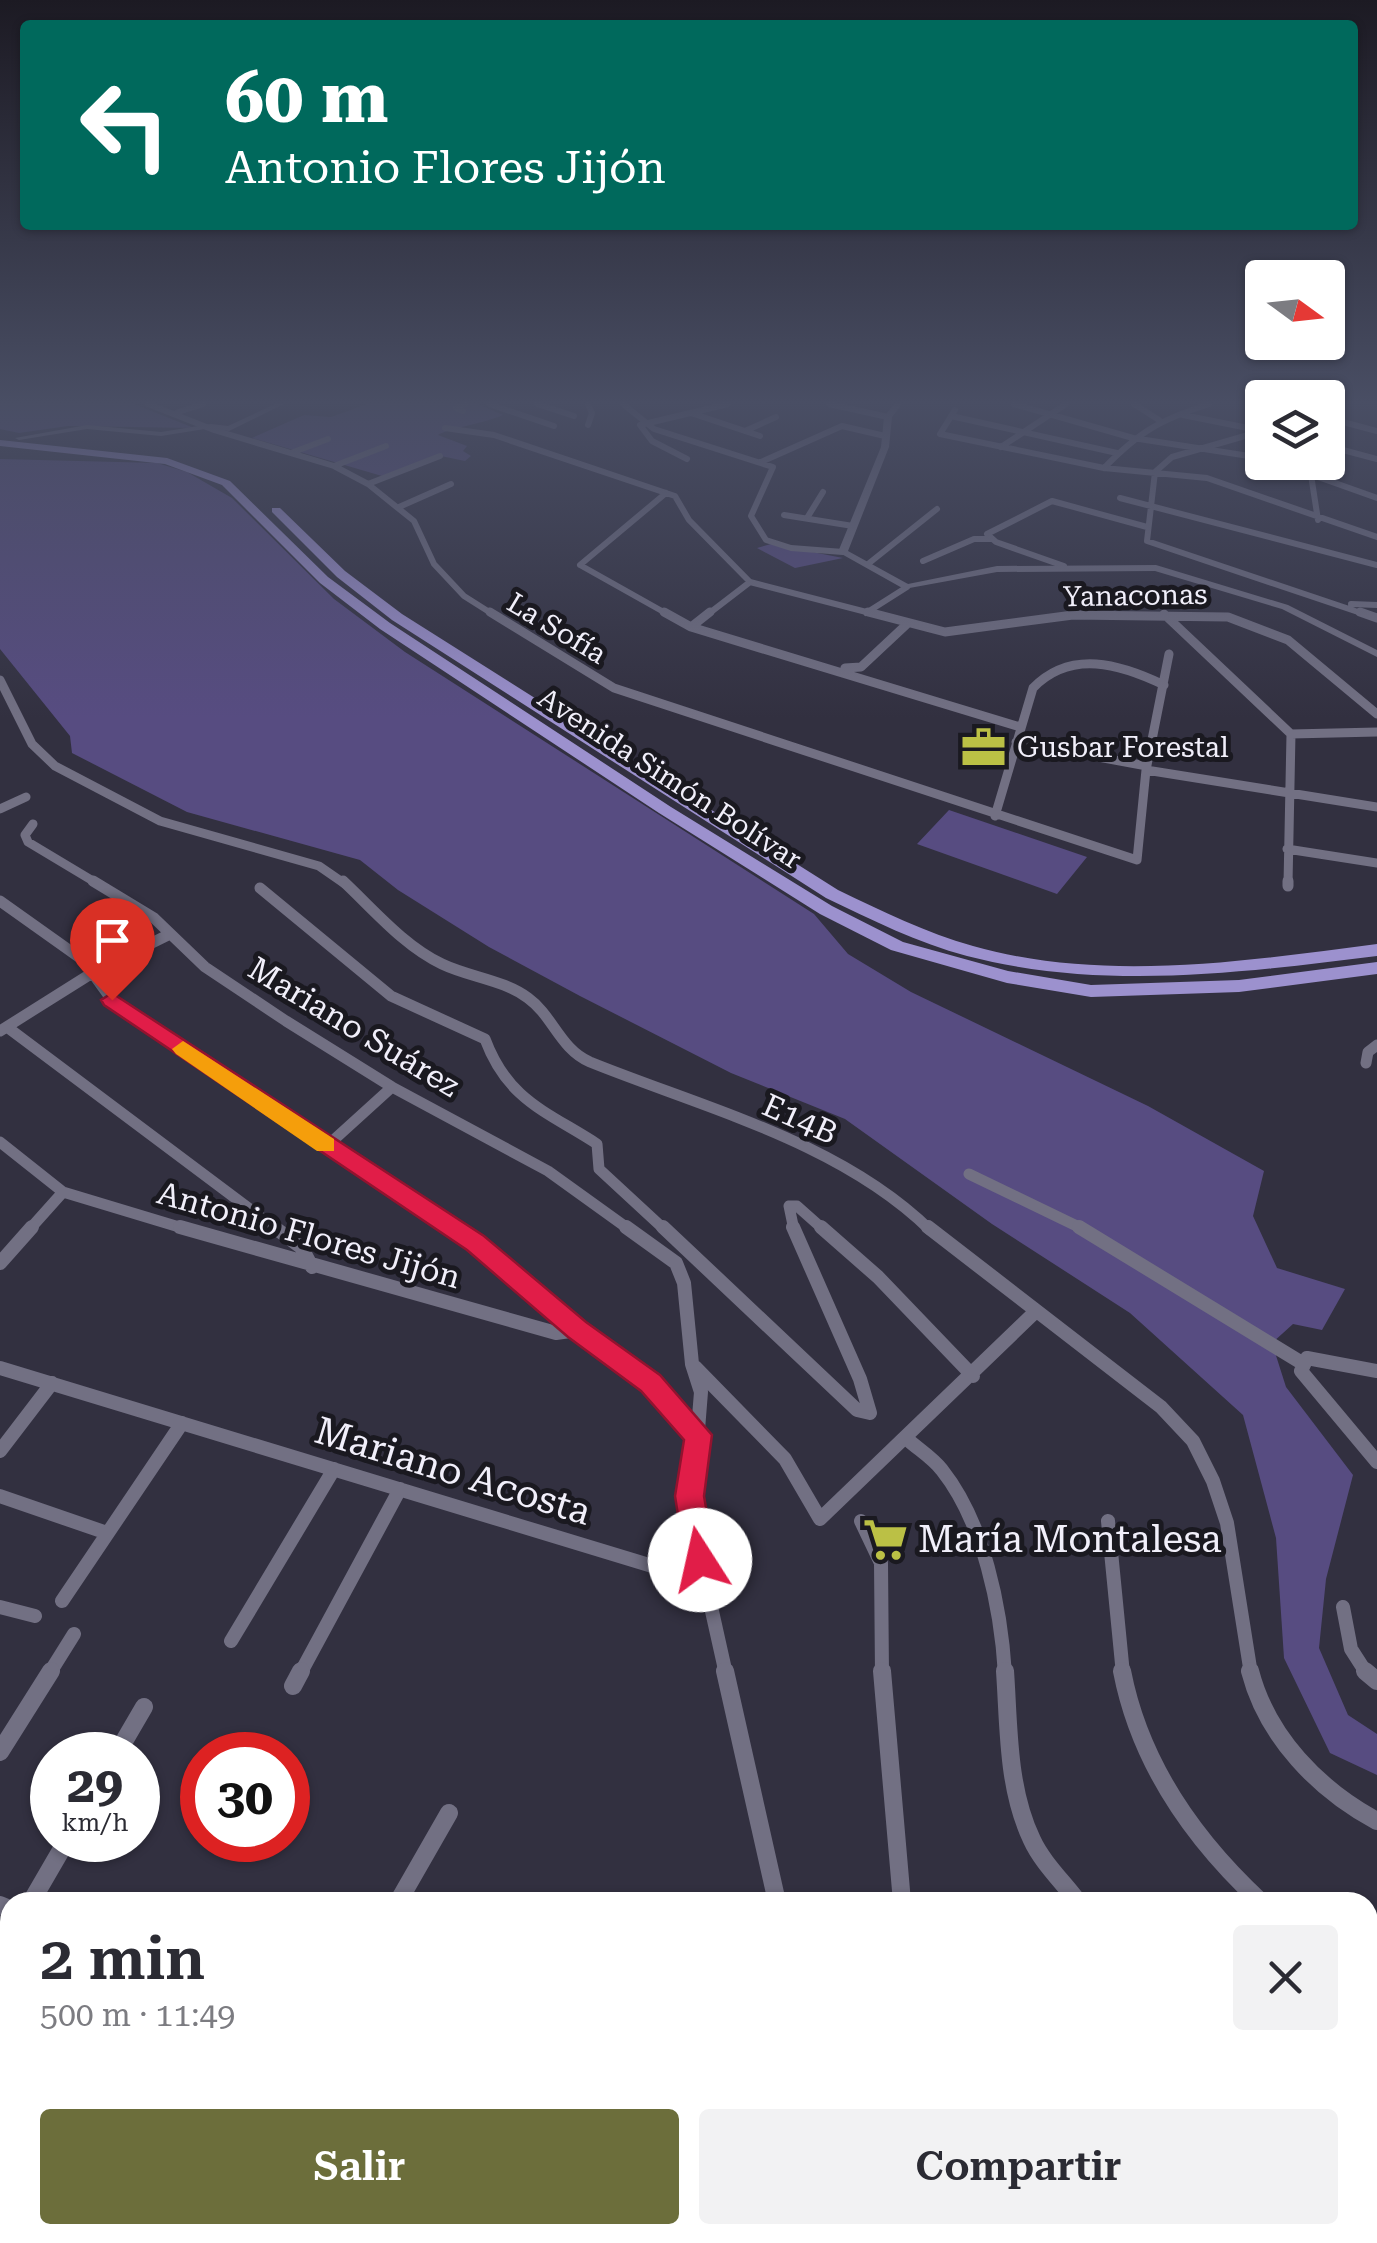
<!DOCTYPE html>
<html lang="es">
<head>
<meta charset="utf-8">
<style>
	body { margin:0; font-family:"Roboto Serif",serif; background:#f2f2f3; color:#2b2b33; height:100vh; display:flex; flex-direction:column; font-size:38px; white-space:nowrap }
	* { box-sizing:border-box; margin:0 }
	p { font-size:32px; color:#7c7c81 }
	.icon { flex:none; width:55px; height:55px; fill:none; stroke:currentColor; stroke-width:2; stroke-linecap:round; stroke-linejoin:round }
	.map { position:relative; flex:1; overflow:hidden }
	.details { position:absolute; left:0px; top:1892px; width:1378px; height:352px; display:flex; flex-direction:column; background:#fff; border-radius:30px 30px 0 0; box-shadow:0 2px 8px #0004 }
	.details>* { flex:none }
	.hud { position:absolute; left:20px; top:20px; width:1338px; height:210px; border-radius:10px; box-shadow:0 2px 8px #0004; background:#00695c; color:#fff; overflow:hidden }
	.needle { width:65px; rotate:105deg }
	.buttons { position:absolute; left:1245px; top:260px; display:grid; gap:20px }
	.buttons a { display:grid; place-items:center; width:100px; height:100px; border-radius:10px; background:#fff; box-shadow:0 2px 8px #0004; font-size:50px }
	.speed { position:absolute; left:30px; top:1732px; display:flex; gap:20px; font-size:50px; font-weight:700; text-align:center }
	.speed>* { display:grid; place-content:center; width:130px; height:130px; border-radius:50%; background:#fff; box-shadow:0 2px 8px #0004; line-height:1 }
	.speed small { font-size:25px; font-weight:400 }
	.speed .limit { border:15px solid #d22; background:#fff; color:#111 }
	.pin { position:absolute; display:grid; place-items:center; width:85px; height:85px; color:#fff; margin:-102px -42px; border-radius:50% 50% 50% 0; rotate:-45deg; box-shadow:0 0 10px #0007 }
	.pin .icon { rotate:45deg }
	.me { position:absolute; width:110px; margin:-55px; rotate:350deg; stroke-linejoin:round; filter:drop-shadow(0 0 8px #0008) }
	.turn { display:flex; align-items:center; gap:35px; height:210px; padding:0 40px; font-size:45px }
	.turn .icon { width:130px; height:130px; stroke-width:2.5 }
	.turn b { display:block; font-size:70px; line-height:85px }
	.round { display:grid; place-items:center; flex:none; width:105px; height:105px; border-radius:10px; background:#f2f2f3 }
	.head { display:flex; align-items:center; justify-content:space-between; height:170px; padding:0 40px }
	h1 { font-size:60px; font-weight:600; line-height:75px }
	.action { display:flex; gap:20px; margin-top:auto; padding:20px 40px }
	.action a { flex:1; height:115px; border-radius:10px; background:#6c6e3b; color:#fff; font-size:40px; font-weight:600; line-height:115px; text-align:center }
	.action a+a { background:#f2f2f3; color:#2b2b33 }
	.map>svg:first-child { display:block }
	.green { fill:#574c81 }
	.lines { fill:none; stroke-linecap:round; stroke-linejoin:round }
	.minor-far4 { stroke:#727083; stroke-width:6 }
	.minor-far3 { stroke:#727083; stroke-width:9 }
	.minor-far2 { stroke:#727083; stroke-width:11 }
	.minor-far1 { stroke:#727083; stroke-width:14 }
	.minor { stroke:#727083; stroke-width:18 }
	.tertiary { fill:#727083; fill-rule:evenodd }
	.trunk { fill:#9c91ce; fill-rule:evenodd }
	.route { fill:#e11d48; stroke:#92132f; stroke-width:2.5 }
	.slow { fill:#f59e0b }
	.labels { text-anchor:middle; stroke-width:10; stroke-linejoin:round; paint-order:stroke }
	.far-street-label { font-size:28px; fill:#f1effa; stroke:#1a1920 }
	.far-poi-label { font-size:28px; fill:#f1effa; stroke:#1a1920; text-anchor:start }
	.street-label { font-size:32px; fill:#f1effa; stroke:#1a1920 }
	.near-street-label { font-size:38px; fill:#f1effa; stroke:#1a1920 }
	.near-poi-label { font-size:38px; fill:#f1effa; stroke:#1a1920; text-anchor:start }
</style>
</head>
<body>
<div class="map">
<svg width="1377" height="2243" viewBox="0 0 1377 2243">
	<rect width="100%" height="100%" fill="#323040"/>
	<!-- green -->
	<path class="green" d="M0,404H134L194,428L68,426L19,433L0,429Z
		M367,404H478L503,415C485,423 447,429 438,435L467,446L463,451L471,456L465,461L436,455L382,476L252,438L304,415L331,417Z
		M0,459L157,463L187,472L232,498L334,599L405,652L814,914L848,954L911,992L1148,1106L1264,1171L1253,1216L1277,1268L1345,1289L1322,1330L1293,1324L1272,1343L1286,1387L1353,1475L1326,1579L1319,1648L1348,1715L1377,1734V1775L1330,1753L1284,1658L1276,1538L1243,1415L1130,1313L992,1224L845,1119L731,1073L580,996L489,947L398,890L360,860L187,812L72,753L70,736L0,649Z
		M771,544L843,558L795,568L757,548Z
		M949,810L1087,857L1057,894L917,844Z"/>
	<g class="lines">
		<!-- minor-far4 -->
		<path class="minor-far4" d="M148,404L214,430L334,466L368,484L414,521L434,564L464,596L494,615
			M489,404L554,426
			M537,404L574,416
			M588,404L592,413L588,425
			M623,404L654,429L773,467L751,516L766,540L791,548L843,552
			M829,404L888,417
			M1014,404L1133,438L1262,458
			M1134,404L1159,420
			M955,410L940,434L1104,468L1207,478L1377,537
			M463,411L456,408L465,404
			M178,412L203,404
			M691,413L760,436
			M1183,415L1258,430
			M951,416L1117,453
			M1328,418L1377,431
			M445,428L494,435L675,496L689,520L750,582L878,615
			M745,431L776,417
			M1262,431L1172,457L1155,472L1147,541L1367,615
			M1328,446L1377,459
			M1001,447L1066,404
			M291,453L328,439
			M687,459L652,441L640,425L728,404
			M761,462L842,426L885,436
			M1276,462L1377,498
			M1309,462L1318,520
			M334,466L386,446
			M1104,468C1140,431 1160,420 1209,404
			M368,484L440,456
			M666,493L580,565L669,615
			M1120,498L1377,565
			M399,507L451,484
			M784,515L853,526
			M807,518L823,492
			M923,561L974,539H990
			M868,564L937,509
			M1064,566L996,542L987,534L1052,501L1147,527
			M1351,604L1377,605
			M866,613L907,587
			M707,615L750,582"/>
		<!-- minor-far3 -->
		<path class="minor-far3" d="M490,612L614,688L1137,860L1146,770L1169,654
			M664,612L691,627L1020,727
			M868,612L945,632L1073,615L1228,617L1288,640L1377,714
			M1360,612L1377,618
			M1164,614L1291,734L1288,884
			M691,627L710,612
			M845,668L861,667L907,624
			M0,680L32,744L55,766L160,821L319,866L345,884
			M1291,734L1377,732
			M1016,742L1147,766
			M1146,770L1377,807
			M0,809L26,797
			M995,816L1033,688C1071,649 1120,664 1164,685
			M33,824L25,835L28,842L98,884
			M1287,849L1377,863"/>
		<!-- minor-far2 -->
		<path class="minor-far2" d="M93,881L154,918L205,967L286,1021L392,1087L548,1171L630,1230
			M343,881C374,910 404,946 442,964C469,977 504,980 528,998C553,1016 560,1049 590,1062C704,1108 840,1142 930,1230
			M1288,886V881
			M260,888L391,996L485,1039C508,1101 548,1112 597,1144L599,1169L665,1230
			M0,901L83,960L112,1000L455,1230
			M7,1027L278,1230
			M0,1031L97,970L168,935
			M1366,1063L1368,1052L1377,1045
			M0,1142L63,1192L189,1230
			M327,1146L392,1087
			M969,1174L1085,1230
			M29,1230L63,1192
			M794,1230L789,1206H797L824,1230"/>
		<!-- minor-far1 -->
		<path class="minor-far1" d="M180,1227L556,1333L577,1330
			M274,1227L302,1248L312,1267
			M452,1227L650,1383L698,1435
			M626,1227L676,1263L684,1283L692,1364L701,1392L691,1517L726,1674
			M663,1227L857,1410L870,1413L860,1379L793,1227
			M821,1227L878,1277L973,1376
			M928,1227L1161,1407L1193,1441L1213,1481L1227,1523L1251,1674
			M1079,1227L1302,1363
			M0,1263L32,1227
			M695,1367L785,1459L820,1519L1033,1314
			M0,1368L705,1582
			M1377,1371L1307,1358L1301,1371L1377,1462
			M907,1439C918,1449 933,1458 942,1470C984,1523 1001,1608 1005,1674
			M0,1451L52,1383
			M0,1496L107,1533
			M861,1521L881,1563L882,1674
			M1108,1521L1123,1674
			M62,1601L182,1423
			M0,1607L35,1616
			M1343,1607L1351,1649L1367,1674
			M231,1641L334,1469
			M49,1674L74,1634
			M300,1674L400,1489"/>
		<!-- minor -->
		<path class="minor" d="M725,1671L777,1902
			M882,1671L902,1902
			M1005,1671C1009,1727 1007,1788 1032,1840C1042,1862 1063,1882 1078,1902
			M1122,1671C1140,1764 1193,1839 1261,1902
			M1250,1671C1267,1737 1319,1790 1377,1821
			M1365,1671L1377,1681
			M293,1686L301,1671
			M0,1752L51,1671
			M116,1755L144,1707
			M31,1902L67,1840
			M398,1902L449,1813
			M0,1905L10,1909
			M1368,1963L1377,1967
			M1368,2046L1377,2047
			M400,2235V2243
			M610,2235L611,2243
			M885,2235L889,2243
			M1333,2235L1377,2236
			M713,2243L717,2235"/>
		<!-- tertiary -->
		<path class="tertiary" d="M275,404H284L229,431L211,428L161,436L87,429L19,440L15,438L87,425L161,432L211,424L228,426Z
			M894,404H902L892,417L889,447L848,551L908,584L997,566L1156,565L1288,605L1377,650V657L1282,609L1155,571L997,572L904,589L838,552L881,447L884,417Z"/>
		<!-- trunk -->
		<path class="trunk" d="M0,440L167,458L230,481L328,577L390,623L671,807L832,906L903,942L1008,971L1091,985L1239,980L1377,962V974L1239,992L1091,997L1007,983L891,950L820,914L659,813L380,629L320,583L222,485L165,464L0,446Z
			M272,508H280L345,571L402,614L838,890C882,911 926,933 973,946C1104,983 1244,961 1377,944V956C1240,973 1103,991 967,956C918,943 872,920 826,898L392,620L337,577L272,512Z"/>
	</g>
	<!-- sky -->
	<linearGradient id="sky" x2="0" y2="1"><stop stop-color="#1c1a23"/><stop offset="0.56" stop-color="#494e64"/><stop offset="1" stop-color="#494e64" stop-opacity="0"/></linearGradient>
	<rect width="1377" height="718" fill="url(#sky)"/>
	<!-- route -->
	<path class="route" d="M112,993L484,1236L586,1322L660,1375L712,1435L704,1496L715,1560L710,1569L700,1573L690,1569L685,1560L675,1496L684,1440L641,1391L568,1337L467,1250L104,1005L101,1000Z"/>
	<!-- slow -->
	<path class="slow" d="M183,1041L334,1139V1151H317L176,1054L172,1049Z"/>
	<!-- icons -->
	<defs>
		<symbol id="office-bare" viewBox="-9 -9 18 18"><path d="M-6-3h4V-5.5h4V-3h4V5H-6ZM-1-4.5V-3h2v-1.5ZM-6 0V1H6V0Z" fill="#bbc045" stroke="#1a1920" stroke-width="2.5" paint-order="stroke"/></symbol>
		<symbol id="supermarket-bare" viewBox="-9 -9 18 18"><path d="M-6-5.5h2.5l.6 2H6L4.5 2H-2.5L-4.4-4H-6ZM-1.5 3.2a1.3 1.3 0 1 0 .1 0ZM3 3.2a1.3 1.3 0 1 0 .1 0Z" fill="#bbc045" stroke="#1a1920" stroke-width="2.5" paint-order="stroke"/></symbol>
	</defs>
	<g fill-rule="evenodd">
		<use href="#office-bare" x="952" y="716" width="63" height="63"/>
		<use href="#supermarket-bare" x="854" y="1508" width="63" height="63"/>
	</g>
	<g class="labels">
		<!-- far-street labels -->
		<g class="far-street-label">
			<text transform="translate(1135 595) rotate(-1)" y="10">Yanaconas</text>
			<text transform="translate(557 628) rotate(31)" y="10">La Sofía</text>
			<text transform="translate(670 778) rotate(33)" y="10">Avenida Simón Bolívar</text>
		</g>
		<!-- far-poi labels -->
		<g class="far-poi-label">
			<text x="1017" y="757">Gusbar Forestal</text>
		</g>
		<!-- street labels -->
		<g class="street-label">
			<text transform="translate(354 1027) rotate(31)" y="11">Mariano Suárez</text>
			<text transform="translate(800 1119) rotate(24)" y="11">E14B</text>
			<text transform="translate(309 1235) rotate(16)" y="11">Antonio Flores Jijón</text>
		</g>
		<!-- near-street labels -->
		<g class="near-street-label">
			<text transform="translate(453 1471) rotate(17)" y="13">Mariano Acosta</text>
		</g>
		<!-- near-poi labels -->
		<g class="near-poi-label">
			<text x="918" y="1552">María Montalesa</text>
		</g>
	</g>
</svg>
<div class="buttons">
<a><svg class="needle" viewBox="-14 -14 28 28"><path d="M0-13l5 13h-10z" fill="#e53935"/><path d="M0 13l5-13h-10z" fill="#7c7c81"/></svg></a>
<a><svg class="icon" aria-label="layers" viewBox="0 0 24 24"><path d="M12 4l9 5-9 5-9-5zM3 14l9 5 9-5"/></svg></a>
</div>
<div class="speed"><div>29<small>km/h</small></div><div class="limit">30</div></div>
<div class="pin" style="left:112px;top:1000px;background:#d93025"><svg class="icon" aria-label="arrive" viewBox="0 0 24 24"><path d="M6 21V4h12l-3 4 3 4H6"/></svg></div>
<svg class="me" style="left:700px;top:1560px" viewBox="-20 -20 40 40"><circle r="19" fill="#fff"/><path d="M0-13L10 11 0 6-10 11z" fill="#e11d48"/></svg>
<div class="hud">
<div class="turn"><svg class="icon" aria-label="left" viewBox="0 0 24 24"><path d="M17 20v-9H6M10 6l-5 5 5 5"/></svg><div><b>60 m</b>Antonio Flores Jijón</div></div>
</div>
<section class="details">
<div class="head"><div><h1>2 min</h1><p>500 m · 11:49</p></div><a class="round"><svg class="icon" aria-label="close" viewBox="0 0 24 24"><path d="M6 6l12 12M18 6L6 18"/></svg></a></div>
<div class="action"><a>Salir</a><a>Compartir</a></div>
</section>
</div>
</body>
</html>
